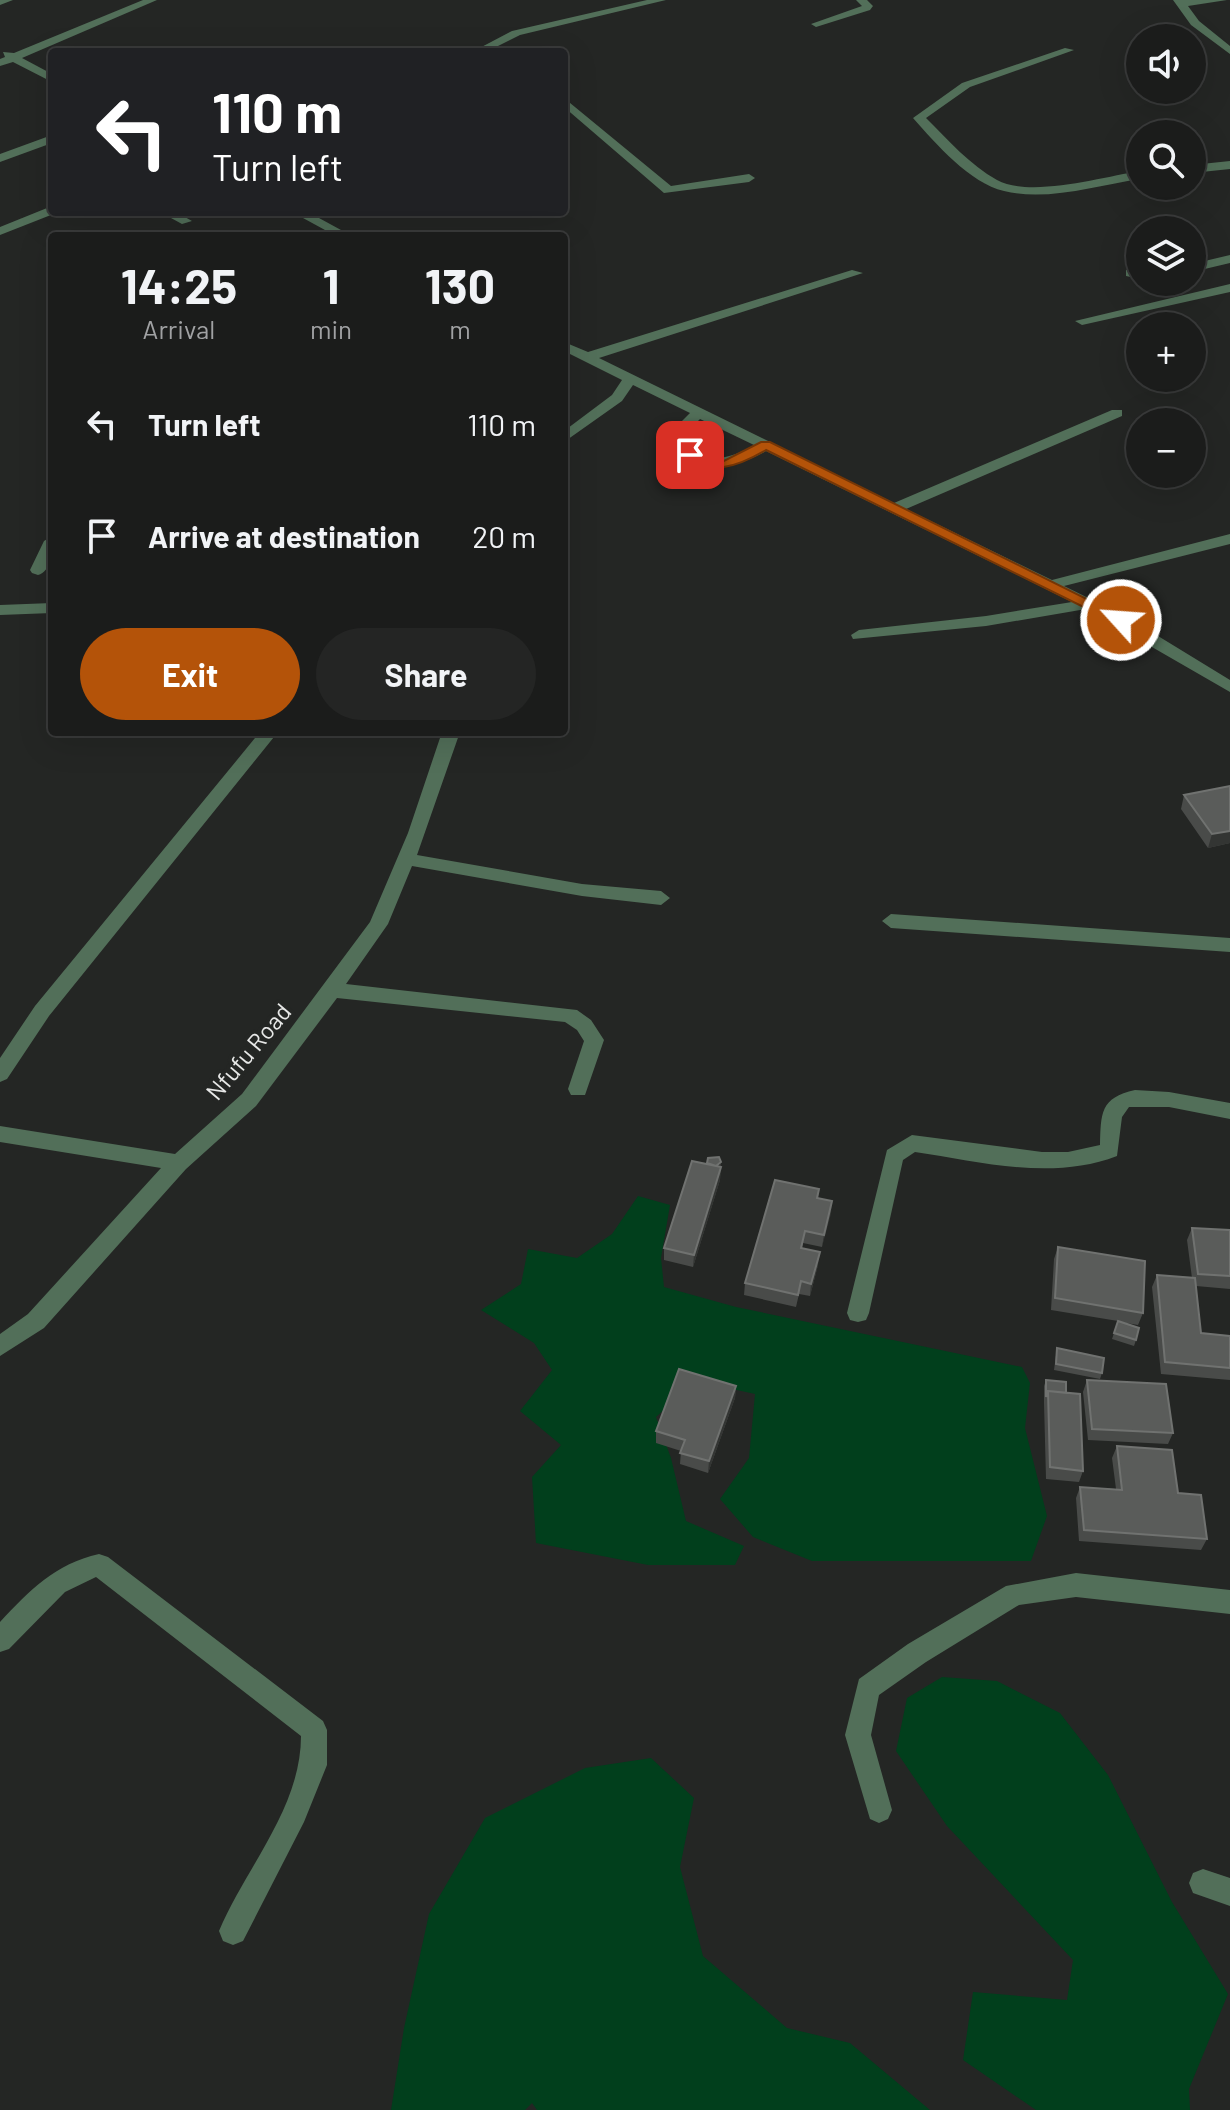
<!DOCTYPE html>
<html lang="en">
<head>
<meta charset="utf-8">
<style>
	body { margin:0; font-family:Barlow,sans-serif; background:#242524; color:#f1f3f6; height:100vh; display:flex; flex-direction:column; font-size:30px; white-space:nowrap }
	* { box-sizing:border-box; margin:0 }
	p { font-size:26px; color:#a0a1a3 }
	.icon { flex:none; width:44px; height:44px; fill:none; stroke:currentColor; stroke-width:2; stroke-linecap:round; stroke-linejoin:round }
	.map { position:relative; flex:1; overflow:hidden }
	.panel { position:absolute; left:48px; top:232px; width:520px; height:504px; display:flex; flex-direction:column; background:#1b1c1b; border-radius:8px; box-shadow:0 8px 32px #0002,0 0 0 2px #393a3a }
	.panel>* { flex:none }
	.guide { position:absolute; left:48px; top:48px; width:520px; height:168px; border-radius:8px; box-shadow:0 8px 32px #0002,0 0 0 2px #393a3a; background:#202124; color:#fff; overflow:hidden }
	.controls { position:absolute; left:1126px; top:24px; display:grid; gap:16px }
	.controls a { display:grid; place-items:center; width:80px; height:80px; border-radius:50%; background:#1b1c1b; box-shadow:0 8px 32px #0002,0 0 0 2px #393a3a; font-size:40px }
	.pin { position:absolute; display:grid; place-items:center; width:68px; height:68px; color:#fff; margin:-34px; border-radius:16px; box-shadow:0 4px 12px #0006 }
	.me { position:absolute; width:88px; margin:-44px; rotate:296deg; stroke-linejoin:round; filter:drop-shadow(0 0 6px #0008) }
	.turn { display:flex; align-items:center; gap:28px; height:168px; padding:0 32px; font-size:36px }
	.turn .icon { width:104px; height:104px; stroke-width:2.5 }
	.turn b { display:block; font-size:56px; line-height:68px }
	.eta { display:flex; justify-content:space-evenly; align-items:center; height:136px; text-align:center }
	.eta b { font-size:48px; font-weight:700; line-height:56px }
	.button { display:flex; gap:16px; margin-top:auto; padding:16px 32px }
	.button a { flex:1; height:92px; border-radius:48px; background:#b45309; color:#fff; font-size:32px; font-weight:700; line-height:92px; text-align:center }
	.button a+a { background:#242524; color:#f1f3f6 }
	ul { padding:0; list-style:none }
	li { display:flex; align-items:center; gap:24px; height:112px; padding:0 32px }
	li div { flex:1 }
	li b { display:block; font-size:30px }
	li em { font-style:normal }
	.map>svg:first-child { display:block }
	.green { fill:#013f1c }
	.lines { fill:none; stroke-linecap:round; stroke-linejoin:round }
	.minor { fill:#526f59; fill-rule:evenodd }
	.wall { fill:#494b49 }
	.shaded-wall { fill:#333533 }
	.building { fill:#5a5c5a; stroke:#707270; stroke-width:2 }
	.route { fill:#b45309; stroke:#753606; stroke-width:2 }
	.labels { text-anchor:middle; stroke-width:8; stroke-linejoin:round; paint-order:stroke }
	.street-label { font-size:24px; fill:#e7e8e7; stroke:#242624 }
</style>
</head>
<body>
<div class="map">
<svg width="1230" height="2110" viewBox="0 0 1230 2110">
	<rect width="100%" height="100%" fill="#242624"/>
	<!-- green -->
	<path class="green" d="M638,1196L670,1205L661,1258L664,1287L736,1307L1022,1367L1030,1383L1025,1428L1047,1516L1031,1561H812L753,1537L720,1499L749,1458L755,1394L696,1381L656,1417L671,1458L686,1521L744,1546L735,1565H648L536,1543L532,1477L561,1445L520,1411L552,1370L534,1343L481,1310L521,1284L528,1249L577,1258L612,1234Z
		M942,1677L997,1681L1060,1713L1108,1775L1172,1902L1228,1994L1189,2089L1190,2110H1036L963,2060L973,1992L1067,2000L1073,1960L947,1826L896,1751L907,1698Z
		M651,1758L694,1798L680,1867L703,1956L787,2028L850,2043L930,2110H537L532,2103L525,2110H391L404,2028L429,1914L485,1818L585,1768Z"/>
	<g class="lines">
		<!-- minor -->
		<path class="minor" d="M0,0H13L0,5Z
			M143,0H157L22,58L52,74V82L13,62L0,66V59L5,57L3,52L14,53Z
			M647,0H666L520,35L486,52H472L512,31Z
			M856,0H867L873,6L870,10L816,27L811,24L862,6Z
			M1173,0H1227L1188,6L1199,21L1230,46V54L1191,25Z
			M1065,48L1074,50L970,87L926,118C948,140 970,165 997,180C1031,198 1102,177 1140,171V179C1098,185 1047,202 1004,191C970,183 936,144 913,118L962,83Z
			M564,98L671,186L749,174L755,178L749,182L664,193L564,107Z
			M52,135V143L0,162V154Z
			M1230,161V169L1192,173V165Z
			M52,206V212L56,213L0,235V227Z
			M160,212H176L192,221L182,224Z
			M292,212H308L352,236H336Z
			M1230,255V263L1192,272V264Z
			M1131,269L1140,271V279L1126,276V270Z
			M852,270L863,273L599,358L894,503L1112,410H1122V416L906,509L1052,580L1230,534V544L1064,586L1127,617L1230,680V692L1086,609L986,626L853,639L851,635L859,630L986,616L1072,602L766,451C732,471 688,477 667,436L690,413L633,385L622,401L564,442V431L612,395L622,380L564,351V342L588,352ZM700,419L754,445C730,460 698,467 682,437Z
			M1230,284V292L1082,325L1075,321Z
			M52,536C52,550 53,570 38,575L32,573L30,570L44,541Z
			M52,603V613L0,615V605Z
			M260,732H278L49,1016L7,1079L0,1082V1058L35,1006Z
			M442,732H460L417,855L582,884L661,891L670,898L661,905L582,896L412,866L388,924L346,984L577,1010L591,1020L604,1040L585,1095H571L568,1089L584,1041L577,1030L565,1022L337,998L256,1106L186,1169L44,1328L0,1356V1334L28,1314L161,1168L0,1142V1126L175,1154L242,1094L370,922L408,833Z
			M891,914L1230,938V952L891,928L882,921Z
			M1135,1090L1169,1092L1230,1103V1119L1169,1107H1129L1122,1117L1117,1156C1052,1181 982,1162 915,1152L903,1160L869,1313L866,1320L858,1322L850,1320L847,1313L887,1150L912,1135L1042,1152H1068L1100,1145C1101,1113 1100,1098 1135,1090Z
			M99,1554L108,1557L323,1721L327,1730V1765L304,1822L243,1941L233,1945L223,1941L219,1931C246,1867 301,1808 301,1736L96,1577L65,1592L9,1649L0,1652V1622C30,1590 55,1564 99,1554Z
			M1076,1573L1230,1590V1614L1076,1597L1019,1605L926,1662L879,1695L871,1735L892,1810L888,1819L879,1823L870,1819L845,1735L859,1679L908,1644L1006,1586Z
			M1203,1869L1230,1878V1906L1193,1893L1189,1883L1193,1873Z"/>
	</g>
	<!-- wall -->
	<path class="wall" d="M1230,786V843L1208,848L1181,809L1184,795Z
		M721,1162L720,1180L693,1267L664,1260V1248Z
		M819,1189L818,1198L832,1201L822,1247L803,1243L802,1248L818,1265L810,1296L799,1294L796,1307L744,1295L745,1283Z
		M1192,1228L1230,1230V1289L1196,1286L1201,1333L1230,1336V1380L1161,1374L1152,1287L1157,1275L1192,1278L1187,1240Z
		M1058,1247L1143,1313L1138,1325L1120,1322L1136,1340L1134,1346L1112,1339L1118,1321L1051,1310L1054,1259Z
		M1057,1348L1102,1373L1100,1379L1054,1370Z
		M1046,1380L1066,1393L1083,1471L1079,1482L1046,1479L1044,1403V1386Z
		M1087,1380L1173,1433L1168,1444L1088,1440L1083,1392Z
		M736,1386L735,1398L708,1473L680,1464L681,1451L656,1443V1431Z
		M1117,1446L1178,1493L1207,1539L1201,1550L1079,1541L1076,1498L1080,1487L1116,1489L1112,1458Z"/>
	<!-- shaded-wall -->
	<path class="shaded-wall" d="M1230,831V843L1208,848L1212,834Z
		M721,1162L720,1180L693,1267L694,1255L714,1168Z
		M832,1201L831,1214L822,1247L824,1235Z
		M820,1252L818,1265L810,1296L811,1284Z
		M736,1386L735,1398L708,1473L709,1461Z"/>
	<!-- building -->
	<path class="building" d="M1230,786V831L1212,834L1184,795Z
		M719,1157L721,1162L716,1166L707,1163L708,1158Z
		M692,1161L721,1167L694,1255L664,1248Z
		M775,1180L819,1189L817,1198L832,1201L824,1235L805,1231L801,1248L820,1252L811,1284L801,1281L798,1295L745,1283Z
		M1192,1228L1230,1230V1276L1198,1274Z
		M1058,1247L1145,1261L1143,1313L1055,1298Z
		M1157,1275L1195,1278L1201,1333L1230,1336V1368L1165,1362Z
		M1118,1321L1139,1328L1136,1340L1114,1333Z
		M1057,1348L1104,1358L1102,1373L1056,1364Z
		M679,1369L736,1386L709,1461L680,1453L685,1440L656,1431Z
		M1046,1380L1066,1382V1393L1048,1391L1046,1397Z
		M1087,1380L1166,1384L1173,1433L1092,1429Z
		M1048,1391L1080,1394L1083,1471L1050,1467Z
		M1117,1446L1172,1450L1178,1493L1201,1495L1207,1539L1084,1530L1080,1487L1122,1490Z"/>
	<!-- route -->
	<path class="route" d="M761,442H770L1129,620L1121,625L1116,623L766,450C739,466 711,477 683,455L690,451L724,461Z"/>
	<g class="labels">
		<!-- street labels -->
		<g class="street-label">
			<text transform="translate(249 1052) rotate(-50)" y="8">Nfufu Road</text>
		</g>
	</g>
</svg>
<div class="controls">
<a><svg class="icon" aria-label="sound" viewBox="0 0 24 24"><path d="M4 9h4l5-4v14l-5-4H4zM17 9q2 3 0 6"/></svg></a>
<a><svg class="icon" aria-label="search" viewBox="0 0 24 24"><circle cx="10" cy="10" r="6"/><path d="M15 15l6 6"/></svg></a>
<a><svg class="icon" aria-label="layers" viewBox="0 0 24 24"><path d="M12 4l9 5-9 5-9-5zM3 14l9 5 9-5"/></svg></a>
<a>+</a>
<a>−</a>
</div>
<div class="pin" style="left:690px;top:455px;background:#d93025"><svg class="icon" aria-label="arrive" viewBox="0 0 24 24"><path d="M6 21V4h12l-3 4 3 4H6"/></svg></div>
<svg class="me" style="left:1121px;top:620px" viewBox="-20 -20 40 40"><circle r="17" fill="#b45309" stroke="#fff" stroke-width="3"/><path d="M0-11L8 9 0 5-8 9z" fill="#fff"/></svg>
<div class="guide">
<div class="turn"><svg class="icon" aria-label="left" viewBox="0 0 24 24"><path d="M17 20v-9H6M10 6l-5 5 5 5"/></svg><div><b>110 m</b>Turn left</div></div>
</div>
<section class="panel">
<div class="eta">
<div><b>14:25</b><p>Arrival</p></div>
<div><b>1</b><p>min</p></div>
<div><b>130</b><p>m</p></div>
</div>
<ul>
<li><svg class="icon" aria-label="left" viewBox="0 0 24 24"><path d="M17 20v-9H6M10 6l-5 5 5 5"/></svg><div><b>Turn left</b></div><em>110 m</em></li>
<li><svg class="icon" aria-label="arrive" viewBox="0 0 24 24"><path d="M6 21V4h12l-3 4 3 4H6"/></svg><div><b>Arrive at destination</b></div><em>20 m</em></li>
</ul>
<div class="button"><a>Exit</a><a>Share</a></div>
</section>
</div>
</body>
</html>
